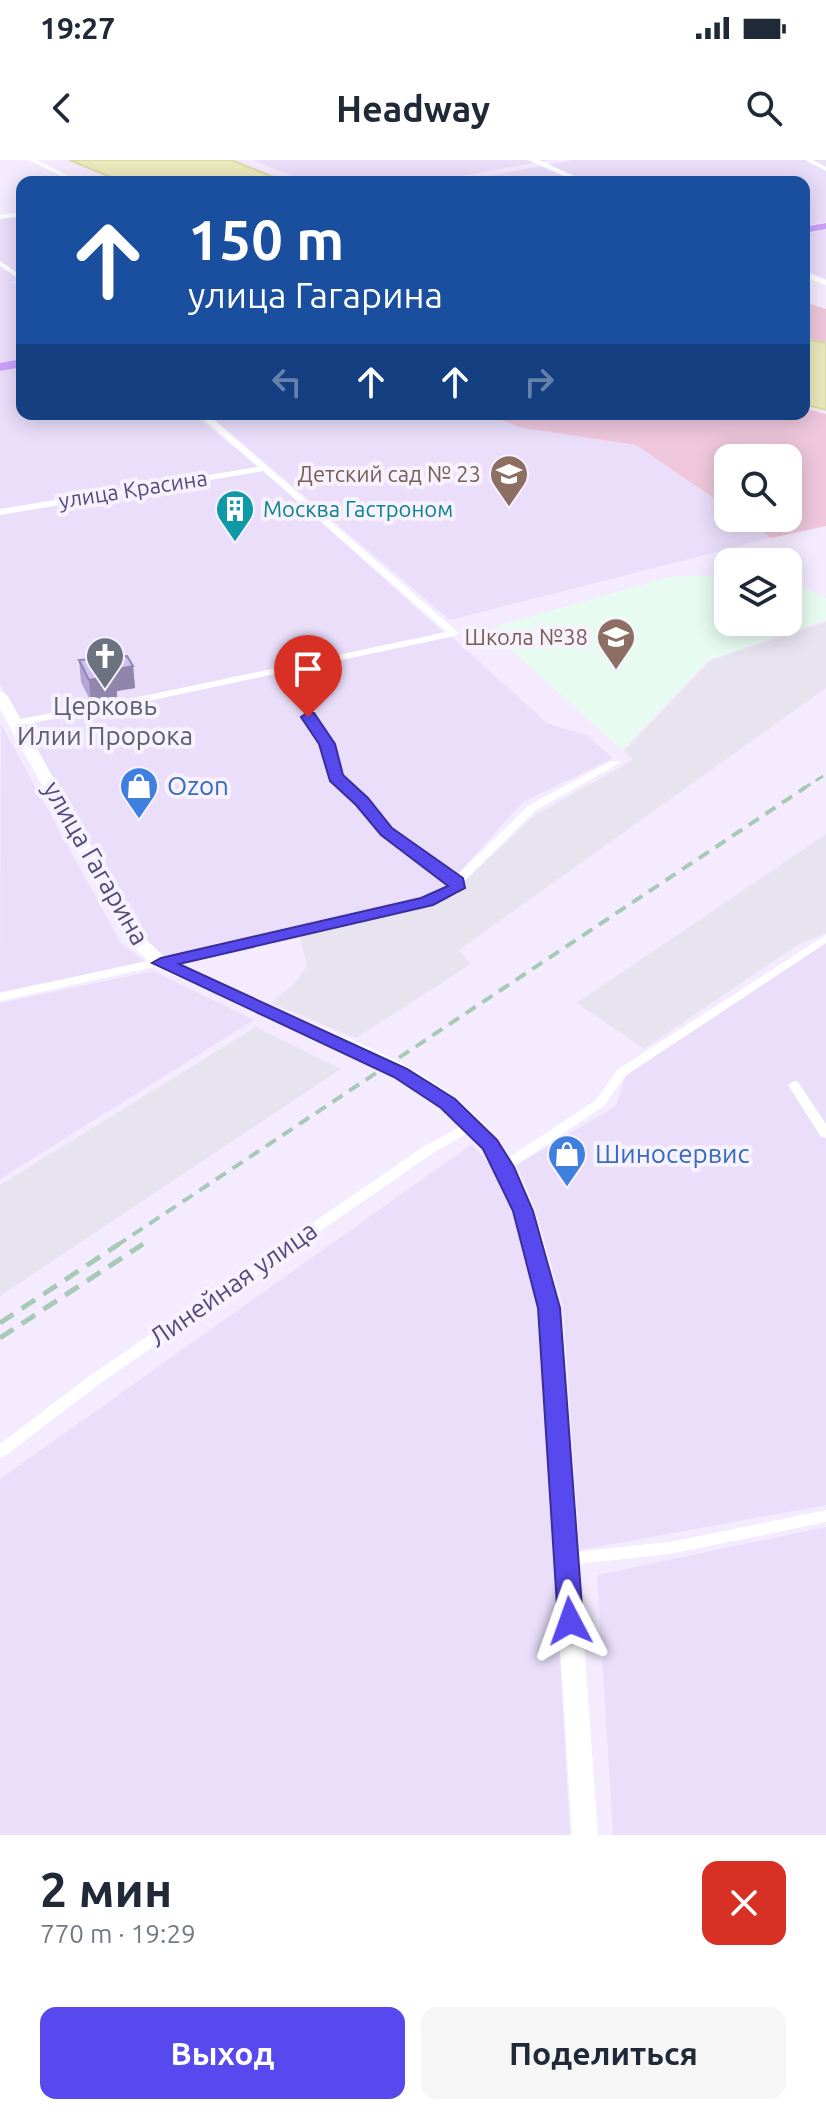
<!DOCTYPE html>
<html lang="ru">
<head>
<meta charset="utf-8">
<style>
	body { margin:0; font-family:Ubuntu,sans-serif; background:#f6f6f7; color:#1f2937; height:100vh; display:flex; flex-direction:column; font-size:30px; white-space:nowrap }
	* { box-sizing:border-box; margin:0 }
	p { font-size:26px; color:#747a83 }
	.icon { flex:none; width:44px; height:44px; fill:none; stroke:currentColor; stroke-width:2; stroke-linecap:round; stroke-linejoin:round }
	.map { position:relative; height:1675px; overflow:hidden }
	.side { display:flex; flex-direction:column; background:#fff; flex:1 }
	.side>* { flex:none }
	.guide { position:absolute; left:16px; top:16px; width:794px; height:244px; border-radius:16px; box-shadow:0 4px 20px #0003; background:#1a4fa0; color:#fff; overflow:hidden }
	.fabs { position:absolute; left:714px; top:284px; display:grid; gap:16px }
	.fabs a { display:grid; place-items:center; width:88px; height:88px; border-radius:16px; background:#fff; box-shadow:0 4px 20px #0003; font-size:40px }
	.pin { position:absolute; display:grid; place-items:center; width:68px; height:68px; color:#fff; margin:-82px -34px; border-radius:50% 50% 50% 0; rotate:-45deg; box-shadow:0 0 8px #0007 }
	.pin .icon { rotate:45deg }
	.me { position:absolute; width:88px; margin:-44px; rotate:356deg; stroke-linejoin:round; filter:drop-shadow(0 0 6px #0008) }
	.turn { display:flex; align-items:center; gap:28px; height:168px; padding:0 40px; font-size:36px }
	.turn .icon { width:104px; height:104px; stroke-width:2.5 }
	.turn b { display:block; font-size:56px; line-height:68px }
	.lanes { display:flex; align-items:center; height:76px; padding:0 40px; background:#0003; justify-content:center; gap:40px; direction:ltr }
	.lanes .off { opacity:.35 }
	.round { display:grid; place-items:center; flex:none; width:84px; height:84px; border-radius:16px; background:#f6f6f7 }
	.summary { display:flex; align-items:center; justify-content:space-between; height:136px; padding:0 40px }
	h1 { font-size:48px; font-weight:700; line-height:60px }
	.cta { display:flex; gap:16px; margin-top:auto; padding:16px 40px }
	.cta a { flex:1; height:92px; border-radius:16px; background:#5749ee; color:#fff; font-size:32px; font-weight:700; line-height:92px; text-align:center }
	.cta a+a { background:#f6f6f7; color:#1f2937 }
	.status { display:flex; justify-content:space-between; align-items:center; height:56px; padding:0 40px; background:#fff; direction:ltr }
	.status svg { height:22px; fill:currentColor }
	header { display:flex; justify-content:space-between; align-items:center; height:104px; padding:0 40px; background:#fff; font-size:36px; font-weight:700 }
	.map>svg:first-child { display:block }
	.residential { fill:#eadefb }
	.industrial { fill:#e7e3ef }
	.education { fill:#e7fbf1 }
	.green { fill:#eec7dc }
	.water { fill:#eaeabd; stroke:#dbdca2; stroke-width:2 }
	.lines { fill:none; stroke-linecap:round; stroke-linejoin:round }
	.minor { fill:#fff; fill-rule:evenodd }
	.tertiary { fill:#fff; fill-rule:evenodd }
	.secondary { fill:#fff; fill-rule:evenodd }
	.primary { fill:#cfa0ff; fill-rule:evenodd }
	.rail-far2 { stroke:#a6cab5; stroke-width:3; stroke-dasharray:9 6; stroke-linecap:butt }
	.rail-far1 { stroke:#a6cab5; stroke-width:4; stroke-dasharray:12 8; stroke-linecap:butt }
	.rail { stroke:#a6cab5; stroke-width:5; stroke-dasharray:16 10; stroke-linecap:butt }
	.wall { fill:#b1a5d3 }
	.shaded-wall { fill:#9086ac }
	.building { fill:#cec0f5; stroke:#9086ac; stroke-width:2 }
	.route { fill:#5749ee; stroke:#392f9b; stroke-width:2 }
	.labels { text-anchor:middle; stroke-width:8; stroke-linejoin:round; paint-order:stroke }
	.far-education-label { font-size:22px; fill:#785e54; stroke:#f8f2ff; text-anchor:end }
	.far-street-label { font-size:22px; fill:#554b7c; stroke:#f8f2ff }
	.far-culture-label { font-size:22px; fill:#0d838f; stroke:#f8f2ff; text-anchor:start }
	.worship-label { font-size:26px; fill:#5b616d; stroke:#f8f2ff }
	.shop-label { font-size:26px; fill:#366cbe; stroke:#f8f2ff; text-anchor:start }
	.street-label { font-size:26px; fill:#554b7c; stroke:#f8f2ff }
</style>
</head>
<body>
<div class="status"><b>19:27</b><svg viewBox="0 0 49 12"><path d="M0 12V9h3v3zM5 12V6h3v6zM10 12V3h3v9zM15 12V0h3v12zM26 1h20v11H26zM47 4h2v5h-2z"/></svg></div>
<header><svg class="icon" aria-label="back" viewBox="0 0 24 24"><path d="M15 5l-7 7 7 7"/></svg>Headway<svg class="icon" aria-label="search" viewBox="0 0 24 24"><circle cx="10" cy="10" r="6"/><path d="M15 15l6 6"/></svg></header>
<div class="map">
<svg width="826" height="1675" viewBox="0 0 826 1675">
	<rect width="100%" height="100%" fill="#f4ebfe"/>
	<!-- residential -->
	<path class="residential" d="M253,0H548L430,22H309Z
		M573,0H826V62L804,66V22H457Z
		M22,56V119L12,122L22,129V201L0,205V59Z
		M826,70V119L804,110V74Z
		M22,207V254H193L263,310L443,472L154,536L19,561L0,524V211Z
		M208,254H486L522,268L636,285L728,348V358H743L771,378L450,460Z
		M452,477L547,563L588,576L613,598L523,642L446,727L426,740L162,801L138,777L20,566Z
		M1,564L121,783L145,802L0,832Z
		M826,782V1345L580,1390L563,1146L535,1048L517,1005L616,946L626,915Z
		M153,811L254,860L0,1019V843Z
		M472,984L496,1012L516,1057L533,1114L541,1166L570,1675H0V1319Z
		M826,1367V1675H613L597,1415Z"/>
	<!-- industrial -->
	<path class="industrial" d="M826,462V528L459,790L471,804L356,878L271,843L295,823L307,806L299,773L386,753L413,750L458,735L462,724L535,655L633,600L624,591L711,500Z
		M826,674V773L796,786L644,889L577,843Z
		M256,867L341,909L0,1136V1025Z"/>
	<!-- education -->
	<path class="education" d="M728,415V462H788V419L826,439V460L708,500L622,590L491,471L494,467L669,417Z"/>
	<!-- green -->
	<path class="green" d="M804,142L826,149V183L804,177Z
		M804,248L826,254V366L771,378L743,358H788V298H728V348L636,285L522,268L486,254H804Z"/>
	<!-- water -->
	<path class="water" d="M69,0H232L285,22H123Z
		M804,178L826,184V250L804,244Z"/>
	<g class="lines">
		<!-- minor -->
		<path class="minor" d="M29,0H37L81,22H73Z
			M805,0H813L826,7V11Z
			M22,52V56L0,59V55Z
			M0,101L22,116V121L0,106Z
			M804,112L826,120V125L804,117Z
			M198,254H207L459,473L454,476L153,540L15,566L11,565V561L15,560L153,534L447,472L263,311L0,355V349L258,307Z
			M318,534L323,537L313,557L332,584L341,616L366,639L391,670L456,716L528,646L611,601H619L620,603L536,650L462,723L458,734L389,755L0,841V833L386,749L449,730L451,723L383,674L358,643L332,619L322,584L303,557L313,537Z
			M826,775V783L625,916L604,946L509,1010H499L497,1007L499,1004L596,940L617,910Z
			M794,921L798,922L826,964V978L821,977L788,925Z
			M471,961L476,962L477,965L476,968L433,993L98,1225L5,1296L0,1298V1284L88,1217L423,987Z
			M826,1350V1362L670,1394L566,1405L560,1403L558,1399L560,1395L566,1393L670,1382Z"/>
		<!-- tertiary -->
		<path class="tertiary" d="M528,0H539L588,22H577Z"/>
		<!-- secondary -->
		<path class="secondary" d="M0,531L7,535L142,776L167,799C201,814 233,831 267,845C348,879 445,909 500,983C534,1030 547,1092 560,1148L598,1675H572L538,1148L511,1045L494,1006L466,968L441,946L381,908L155,807L129,783L0,549Z"/>
		<!-- primary -->
		<path class="primary" d="M826,63V69L804,73V67Z
			M22,199V207L0,211V203Z"/>
		<!-- rail-far2 -->
		<path class="rail-far2" d="M803,629L826,614"/>
		<!-- rail-far1 -->
		<path class="rail-far1" d="M116,1086L806,627
			M140,1086L143,1084"/>
		<!-- rail -->
		<path class="rail" d="M0,1163L119,1084
			M0,1178L143,1084"/>
	</g>
	<!-- wall -->
	<path class="wall" d="M79,500L133,506L135,528L117,531V537L91,542L81,522Z"/>
	<!-- shaded-wall -->
	<path class="shaded-wall" d="M133,506L135,528L117,531V537L91,542L89,520L113,510Z"/>
	<!-- building -->
	<path class="building" d="M127,496L133,506L113,510L116,515L89,520L79,500Z"/>
	<!-- route -->
	<path class="route" d="M308,552L314,553L335,584L343,615L368,638L392,668L463,718L465,728L433,745L179,804L407,909L455,939L497,980L514,1007L533,1051L560,1148L583,1461L579,1468L570,1471L562,1468L558,1461L538,1148L513,1051L483,989L441,948L394,917L152,803L161,798L421,738L448,726L381,675L356,645L330,621L319,584L301,557Z"/>
	<!-- icons -->
	<defs>
		<symbol id="school-pin" viewBox="-11 -11 22 30"><path d="M0 17L-7.5 6A9.5 9.5 0 1 1 7.5 6Z" fill="#8d6e63" stroke="#f8f2ff"/><path d="M0-5L7-2L0 1L-7-2ZM-4 1L0 2.5L4 1V4Q0 6-4 4Z" fill="#fff"/></symbol>
		<symbol id="building-pin" viewBox="-11 -11 22 30"><path d="M0 17L-7.5 6A9.5 9.5 0 1 1 7.5 6Z" fill="#0f9aa8" stroke="#f8f2ff"/><path d="M-4-6H4V6H1V3H-1V6H-4ZM-2.5-4.3h1.7v1.8h-1.7ZM.8-4.3h1.7v1.8H.8ZM-2.5-1h1.7V.8h-1.7ZM.8-1h1.7V.8H.8Z" fill="#fff"/></symbol>
		<symbol id="church-pin" viewBox="-11 -11 22 30"><path d="M0 17L-7.5 6A9.5 9.5 0 1 1 7.5 6Z" fill="#6b7280" stroke="#f8f2ff"/><path d="M-1.2-6h2.4v3.5h3.3v2.4h-3.3V6h-2.4V-.1h-3.3v-2.4h3.3Z" fill="#fff"/></symbol>
		<symbol id="shop-pin" viewBox="-11 -11 22 30"><path d="M0 17L-7.5 6A9.5 9.5 0 1 1 7.5 6Z" fill="#3f7fe0" stroke="#f8f2ff"/><path d="M-5-2.5h2.3a2.7 3.5 0 0 1 5.4 0H5L5.5 6h-11ZM-1.5-2.5h3a1.5 2.3 0 0 0-3 0Z" fill="#fff"/></symbol>
	</defs>
	<g fill-rule="evenodd">
		<use href="#school-pin" x="487" y="292" width="44" height="60"/>
		<use href="#building-pin" x="213" y="327" width="44" height="60"/>
		<use href="#school-pin" x="594" y="455" width="44" height="60"/>
		<use href="#church-pin" x="83" y="474" width="44" height="60"/>
		<use href="#shop-pin" x="117" y="604" width="44" height="60"/>
		<use href="#shop-pin" x="545" y="972" width="44" height="60"/>
	</g>
	<g class="labels">
		<!-- far-education labels -->
		<g class="far-education-label">
			<text x="481" y="322">Детский сад № 23</text>
			<text x="588" y="485">Школа №38</text>
		</g>
		<!-- far-street labels -->
		<g class="far-street-label">
			<text transform="translate(133 329) rotate(-9)" y="8">улица Красина</text>
		</g>
		<!-- far-culture labels -->
		<g class="far-culture-label">
			<text x="263" y="357">Москва Гастроном</text>
		</g>
		<!-- worship labels -->
		<g class="worship-label">
			<text x="105" y="555">Церковь<tspan x="105" dy="30">Илии Пророка</tspan></text>
		</g>
		<!-- shop labels -->
		<g class="shop-label">
			<text x="167" y="635">Ozon</text>
			<text x="595" y="1003">Шиносервис</text>
		</g>
		<!-- street labels -->
		<g class="street-label">
			<text transform="translate(96 703) rotate(60)" y="9">улица Гагарина</text>
			<text transform="translate(233 1124) rotate(-35)" y="9">Линейная улица</text>
		</g>
	</g>
</svg>
<div class="fabs">
<a><svg class="icon" aria-label="search" viewBox="0 0 24 24"><circle cx="10" cy="10" r="6"/><path d="M15 15l6 6"/></svg></a>
<a><svg class="icon" aria-label="layers" viewBox="0 0 24 24"><path d="M12 4l9 5-9 5-9-5zM3 14l9 5 9-5"/></svg></a>
</div>
<div class="pin" style="left:308px;top:557px;background:#d93025"><svg class="icon" aria-label="arrive" viewBox="0 0 24 24"><path d="M6 21V4h12l-3 4 3 4H6"/></svg></div>
<svg class="me" style="left:570px;top:1461px" viewBox="-20 -20 40 40"><path d="M0-17L14 15 0 8-14 15z" fill="#5749ee" stroke="#fff" stroke-width="4"/></svg>
<div class="guide">
<div class="turn"><svg class="icon" aria-label="ahead" viewBox="0 0 24 24"><path d="M12 20V5M6 11l6-6 6 6"/></svg><div><b>150 m</b>улица Гагарина</div></div>
<div class="lanes"><svg class="icon off" aria-label="left" viewBox="0 0 24 24"><path d="M17 20v-9H6M10 6l-5 5 5 5"/></svg><svg class="icon" aria-label="ahead" viewBox="0 0 24 24"><path d="M12 20V5M6 11l6-6 6 6"/></svg><svg class="icon" aria-label="ahead" viewBox="0 0 24 24"><path d="M12 20V5M6 11l6-6 6 6"/></svg><svg class="icon off" aria-label="right" viewBox="0 0 24 24"><path d="M7 20v-9h11M14 6l5 5-5 5"/></svg></div>
</div>
</div>
<section class="side">
<div class="summary"><div><h1>2 мин</h1><p>770 m · 19:29</p></div><a class="round" style="background:#d93025;color:#fff"><svg class="icon" aria-label="close" viewBox="0 0 24 24"><path d="M6 6l12 12M18 6L6 18"/></svg></a></div>
<div class="cta"><a>Выход</a><a>Поделиться</a></div>
</section>
</body>
</html>
